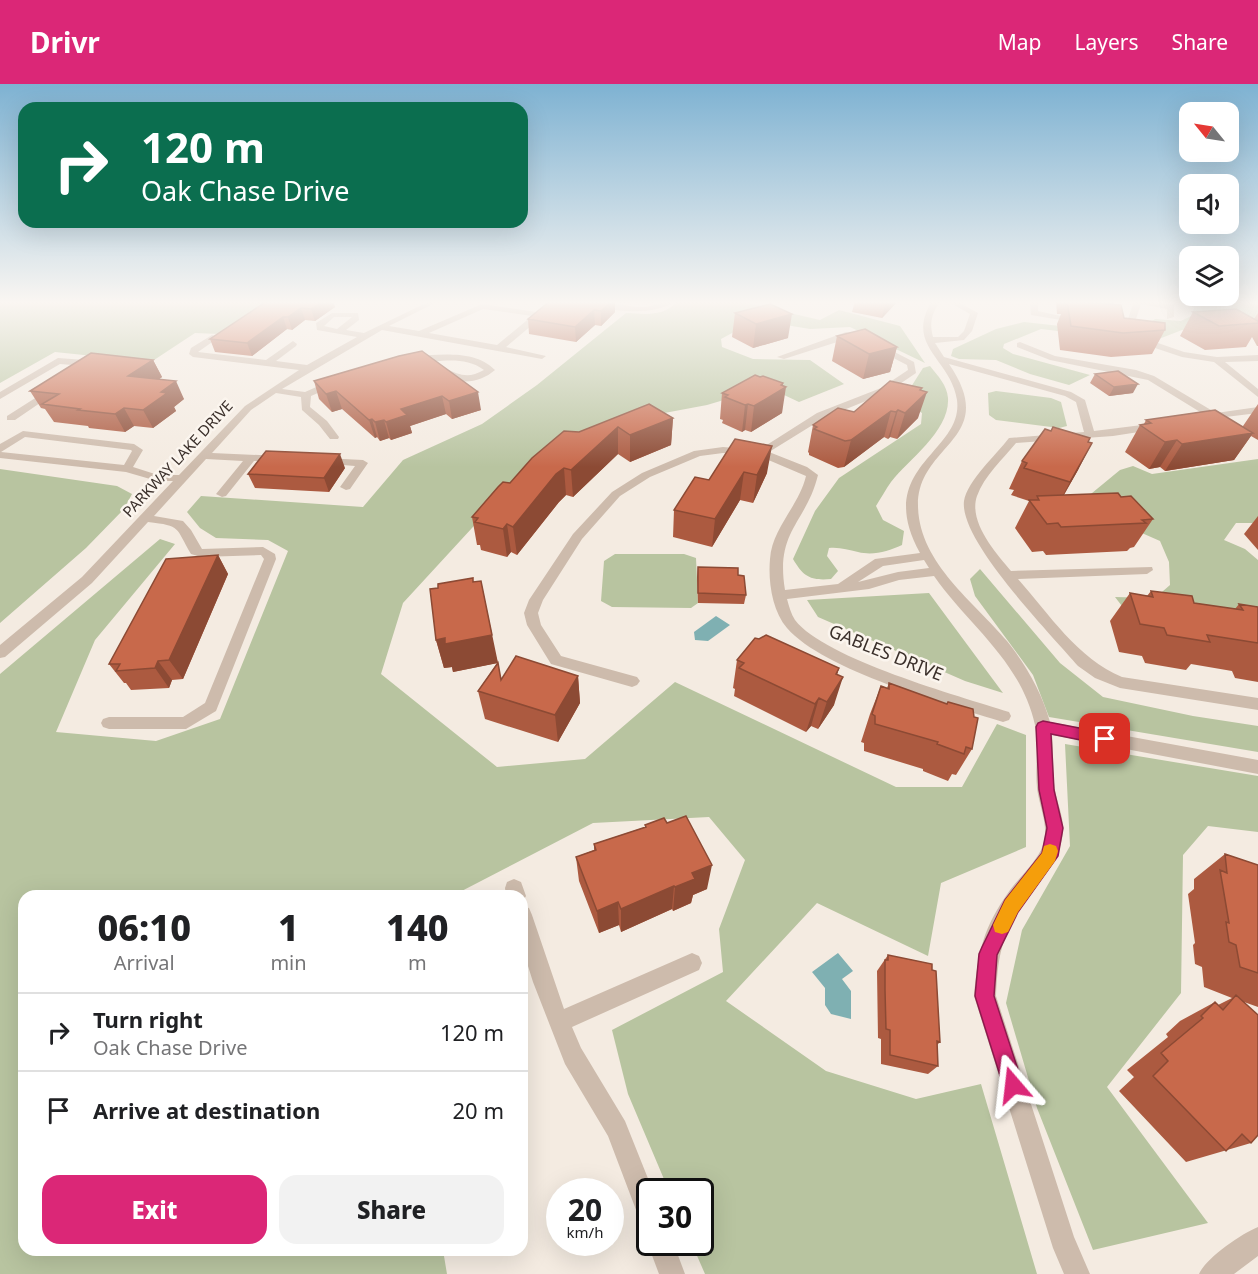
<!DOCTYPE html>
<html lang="en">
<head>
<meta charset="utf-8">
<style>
	body { margin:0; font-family:"Noto Sans",sans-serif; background:#f2f2f2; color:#202124; height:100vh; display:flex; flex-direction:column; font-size:22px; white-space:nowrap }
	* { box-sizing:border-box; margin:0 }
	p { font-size:20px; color:#757577 }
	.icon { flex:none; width:33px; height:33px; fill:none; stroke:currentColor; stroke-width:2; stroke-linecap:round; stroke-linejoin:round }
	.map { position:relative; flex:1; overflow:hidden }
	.sheet { position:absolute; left:18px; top:806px; width:510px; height:366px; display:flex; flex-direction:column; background:#fff; border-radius:18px; box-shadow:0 6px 24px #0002 }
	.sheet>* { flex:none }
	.hud { position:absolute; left:18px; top:18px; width:510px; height:126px; border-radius:18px; box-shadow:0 6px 24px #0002; background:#0b6e4f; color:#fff; overflow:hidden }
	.needle { width:39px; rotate:300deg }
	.buttons { position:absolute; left:1179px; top:18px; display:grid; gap:12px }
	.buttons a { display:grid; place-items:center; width:60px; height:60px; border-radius:12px; background:#fff; box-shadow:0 6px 24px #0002; font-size:30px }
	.speed { position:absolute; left:546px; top:1094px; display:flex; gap:12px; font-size:30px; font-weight:700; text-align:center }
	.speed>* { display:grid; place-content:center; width:78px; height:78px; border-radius:50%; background:#fff; box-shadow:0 6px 24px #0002; line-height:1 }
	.speed small { font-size:15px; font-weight:400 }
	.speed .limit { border:3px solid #111; border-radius:9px; background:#fff; color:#111 }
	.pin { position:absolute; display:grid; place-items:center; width:51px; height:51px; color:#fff; margin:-26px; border-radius:12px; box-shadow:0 3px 9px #0006 }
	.me { position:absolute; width:66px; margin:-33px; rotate:343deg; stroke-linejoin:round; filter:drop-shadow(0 0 4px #0008) }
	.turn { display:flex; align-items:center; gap:21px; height:126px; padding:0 24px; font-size:27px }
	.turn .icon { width:78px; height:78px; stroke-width:2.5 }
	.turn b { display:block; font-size:42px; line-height:51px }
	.eta { display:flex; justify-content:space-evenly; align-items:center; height:102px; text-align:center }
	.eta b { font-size:36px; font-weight:800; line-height:42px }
	.action { display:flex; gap:12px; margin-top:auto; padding:12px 24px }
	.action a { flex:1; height:69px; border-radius:18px; background:#db2777; color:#fff; font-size:24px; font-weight:800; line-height:69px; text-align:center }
	.action a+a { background:#f2f2f2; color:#202124 }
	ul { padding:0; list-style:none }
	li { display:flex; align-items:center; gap:18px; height:78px; padding:0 24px; border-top:2px solid #e0e0e0 }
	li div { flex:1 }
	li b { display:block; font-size:22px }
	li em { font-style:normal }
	header { display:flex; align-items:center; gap:36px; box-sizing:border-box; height:84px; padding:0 30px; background:#db2777; color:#fff }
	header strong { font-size:28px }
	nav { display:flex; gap:33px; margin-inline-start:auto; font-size:21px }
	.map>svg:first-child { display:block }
	.green { fill:#b8c4a0 }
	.water { fill:#7fb0b2 }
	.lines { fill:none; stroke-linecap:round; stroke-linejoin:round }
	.minor { fill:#cdbbac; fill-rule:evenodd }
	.wall { fill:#ac5a40 }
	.shaded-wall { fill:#8c4a34 }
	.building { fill:#c8694b; stroke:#8c4a34; stroke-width:1.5 }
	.route { fill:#db2777; stroke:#8e194d; stroke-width:1.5 }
	.slow { fill:#f59e0b }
	.labels { text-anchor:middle; stroke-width:5; stroke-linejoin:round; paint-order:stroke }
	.far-street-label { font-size:15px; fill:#3b302b; stroke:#fbf5ee }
	.street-label { font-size:18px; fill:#3b302b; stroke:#fbf5ee }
</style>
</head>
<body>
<header>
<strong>Drivr</strong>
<nav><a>Map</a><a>Layers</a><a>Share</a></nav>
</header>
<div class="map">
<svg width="1258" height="1190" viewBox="0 0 1258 1190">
	<rect width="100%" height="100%" fill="#f4ebe1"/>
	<!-- green -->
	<path class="green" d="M0,217H276L219,250L195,249L151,278L55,268L0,299Z
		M678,217H739L820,236L839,226L900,242L925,279L850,243L810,245L756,236L721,255L722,263L753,275L810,276L844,300L799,318L767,303L707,321L611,339L518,394L403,519L381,590L497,683L585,675L675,598L896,703H962L997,640L1026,651V763L941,799L928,872L817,819L726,917L826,987L916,1015L981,1000L1037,1190H705L691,1158H700V1107H669L628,1010L612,946L723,888L719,845L745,776L709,733L593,739L454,811L24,812V1166H443L447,1190H0V590L160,455L175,460L95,556L56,648L156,657L220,635L288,467L268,456L216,454L200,444L187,428L201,412L363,423L403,376L482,340L537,301L626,229C647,230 663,233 678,217Z
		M1173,217H1252L1251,219L1258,221V242H1229L1182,246L1151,258L1041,245L1004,260L1003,264L1013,270L1090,291L1069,301L1030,290L996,276L959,275L951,272L953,265L996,245L1024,238L1106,247L1138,248L1155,235L1181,237L1191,232L1194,224L1188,220Z
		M930,282C938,292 947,301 948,314C950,347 909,375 891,398C886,405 881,414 876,422L883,436L904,447L902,461C888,467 874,472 858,468C848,466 840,463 829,464L827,472L838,487L831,495C810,497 803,492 793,475L815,427L839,394L921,340L922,329L902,317L923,284Z
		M996,307L1051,314L1061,318L1067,342L1059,344L996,336L989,331L988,309Z
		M1258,375V439H1236L1224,456L1245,465L1258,476V550L1125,526L1115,513L1155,514L1170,501L1169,478L1160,457L1085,424L1086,414L1120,386L1133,382L1152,390Z
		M0,385L117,402L132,410L124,425L86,464L0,539Z
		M615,470H684L696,474L698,519L691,524L612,523L601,517L604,477Z
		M980,485L1060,579L1103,613L1193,632L1258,642V668L1049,633L1033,591L975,512L970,495Z
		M929,509L1003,609L965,597L818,533L807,516Z
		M1065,660L1258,692V748L1208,742L1183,771L1181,909L1107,1003L1208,1139L1093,1166L1037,1024L1006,919L1022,846L1070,762Z"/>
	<!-- water -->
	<path class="water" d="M716,532L730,541L708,557L695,556L694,548Z
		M838,869L853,887L842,895L851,907V935L831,930L825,921V904L812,888Z"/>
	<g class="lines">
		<!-- minor -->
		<path class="minor" d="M430,217H439L389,242L419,247L482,220L536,228L540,230L538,236L506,263L546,272L542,275L382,246L282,305L305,308L330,297H336V301L311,312L310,323L327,337L339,353L338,355H330L319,341L302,326L301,313L276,309L251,326L212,369L281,372L286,375L285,377H254L226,412L222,413L216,410L243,377L206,375L154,432L183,437L191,446L202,465L263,463L275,470L276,475L216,627L186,645H109L103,643L101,639L103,635L109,633H183L205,619L264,475L261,471L201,473L191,470C175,443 182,442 148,438L92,499L5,573L0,574V561L82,493L173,397H157L126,388L0,374V360L23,347L134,360L143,366L133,383L158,391H179L245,322L299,286L193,273L189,270L191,264L212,251L215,252V256L198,268L266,276L293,257L297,260L296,262L276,277L307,281L357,253L317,246L316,239L332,229H358L359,236L346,246L364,249ZM483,225L532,232L497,261L429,249ZM334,233H352L337,245L324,242ZM25,353L131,366L132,367L124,381L1,368Z
			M584,217C603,215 622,223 642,223C654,223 663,216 674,217C657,233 602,228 584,217Z
			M932,217H940C932,230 929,238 933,253H958L964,247L970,230L947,217H956L978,229L972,247L964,256L935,259L944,273L1071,308L1085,316L1094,347L1158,339L1163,342L1158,345L1113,352L1016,359C1003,375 984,392 977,412C968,438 996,469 1011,487L1152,483L1153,486L1147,490L1018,495C1049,530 1078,575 1122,593L1258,614V626L1120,604L1095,594L1078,582C1051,550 959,457 964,417C967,397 997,370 1009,354L1084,348L1076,318L1065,312L949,280C1001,356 917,359 918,422C919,479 974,518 1007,557C1026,581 1042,609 1050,638L1258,676V690L1052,651C1054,669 1052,688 1055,706C1058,723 1066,737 1062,755C1057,780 1039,798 1025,818C1001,852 998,872 996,912L1074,1153L1090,1190H1064L1053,1164L974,912C978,867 983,844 1010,806C1020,793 1033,781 1041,766C1051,744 1040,727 1037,704C1035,683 1039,662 1035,641C1021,577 969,542 934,492L899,496L869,505L787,515C789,522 791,530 795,536C825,575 959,612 1009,628L1011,632L1009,636L1003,638C948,621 823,586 787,544C772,527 768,497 770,475C772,444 799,422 806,392L759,372L723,369L700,372L650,393L620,412L582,455L543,516L538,529L541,541L561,572L637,593L640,597L637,601L632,603L551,580L527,541L524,529L529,516L573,450L612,408L642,389L694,367L723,363L759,366L817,329L881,304L908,286L907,281L874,264L873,262L877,259L914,278L916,289L888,308L824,334L769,368L807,383L818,391C806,440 775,446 785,506L838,500L875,475L920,469C872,382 964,369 957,316C951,275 904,262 932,217ZM924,476L929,484L898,488L858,498L883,482Z
			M1030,217H1038V227L1083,237L1079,239L1031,231Z
			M1134,217H1150L1174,221V233L1167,235V225L1141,220L1135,238L1126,242L1112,243V239L1128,235Z
			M846,248L859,251L784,275L777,273Z
			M1020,258L1055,272L1136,286L1154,292L1216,329L1258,323V329L1201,336L1200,334L1205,331L1148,296L1050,276L1017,263V259Z
			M1158,259L1184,268L1217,273L1258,271V277L1225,278L1258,305V313L1214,278L1182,273L1155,264L1154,262Z
			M431,271C452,270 478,269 495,286C479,300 455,302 439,287L444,284C460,291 468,295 484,286C458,266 420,285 407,276Z
			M58,274L98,277L103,280L98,283L60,280L0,315V308Z
			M51,304L59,306L15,336H7V332Z
			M323,374L363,376L368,379L350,405L346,406L340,403L355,382L319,379V375Z
			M514,795L521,798L526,812L522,819V812H506L505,804L507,798Z
			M522,822L529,824L532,831L564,925L692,869L699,872L702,879L699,886L572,943L581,964L625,1037L653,1107H650V1142L641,1139L608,1052L565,980L533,898L522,863Z
			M1258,1143V1172L1234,1190H1199C1206,1174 1241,1150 1258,1143Z
			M650,1152V1158H673L685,1190H659L647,1158Z"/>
	</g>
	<!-- wall -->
	<path class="wall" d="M267,217L335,223L315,237L305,236L292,246L287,245L252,272L215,268L210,255Z
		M550,217H627L625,219L615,218V228L601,242L595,241L576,258L529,250L528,235Z
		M639,217H655L653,219Z
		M855,217H898L882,234L852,228Z
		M1056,217H1113V220L1124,234L1165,246L1152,270L1111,273L1060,266L1057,240L1061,230H1057Z
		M1193,228L1254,235L1258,229V262H1257L1252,253L1246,263L1205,266L1180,252Z
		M735,229L788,254L753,264L732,253Z
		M837,252L897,263L890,288L863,295L832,277Z
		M399,272L481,326L452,335L446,330L410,342L412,349L391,356L389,354L380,357L377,353L375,354L342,325L332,328L319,315L314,297Z
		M153,276L162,293L158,296L184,315L174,323L176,327L153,344L134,342L125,348L89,344L88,342L54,338L45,325L41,324L30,307Z
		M1095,290L1133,309L1109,312L1090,299Z
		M760,293L783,299L782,329L751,348L745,346L742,348L722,339L723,336L720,335L722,309Z
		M921,306L918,334L897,355L890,353L888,355L884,353L844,383L838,384L809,371V369L808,368L813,341Z
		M1258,320V356L1251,352L1234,376L1165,387L1160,383L1149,385L1125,368L1140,341L1144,340L1146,336L1243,342Z
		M673,334L671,361L630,378L618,370L573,413L566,411L559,418L517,471L511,468L507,473L481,466L480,461H477L472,433L510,399L579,348Z
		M735,355L767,389L753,419L740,416L712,463L673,453L674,426L709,396Z
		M1088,358L1078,386L1064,411L1121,413L1153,435L1134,463L1130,464L1127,467L1046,471L1043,467L1032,468L1015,444L1029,417L1011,411L1014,406L1009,405L1022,377Z
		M345,384L329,408L255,404L248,390Z
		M1258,432V466L1244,450Z
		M218,471L228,490L183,595L172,596L169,604L131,606L126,599H124L109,580Z
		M698,483L738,491L746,511L744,520L698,519L697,493Z
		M473,497L498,579L501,596L578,592L580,619L558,658L485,635L478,607L497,579L453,588L452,583L444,584L436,556Z
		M1151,507L1194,519L1235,525L1239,520L1258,523V598L1235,594L1232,587L1191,580L1186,586L1145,579L1142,572L1119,568L1110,537L1130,509L1147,512Z
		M737,576L839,584L837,591L834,621L818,645L811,642L806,648L734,612L735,605L733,604Z
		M889,599L972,665L956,691L952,690L948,697L923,687V685L864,667V659L861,658L870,630L881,602L887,604Z
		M667,739L707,805L693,811L691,819L673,827L672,825L621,848L619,841L599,849L579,797L576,773L594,766V760L645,743V741Z
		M1225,770L1258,781V923L1244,918L1251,1059L1186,1078L1119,1007L1134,993L1127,986L1168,953L1166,950L1180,937L1215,918L1218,921L1232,914L1204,903L1202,883L1195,880L1193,861L1195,859L1188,810L1194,805V795Z
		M888,871L940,958L937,961L938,982L928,990L881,980V955L878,954L877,887Z"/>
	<!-- shaded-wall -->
	<path class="shaded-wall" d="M323,217H333L335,223L315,237L311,225Z
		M612,217H615V228L601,242V227Z
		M886,217H898L882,234Z
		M301,224L305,236L292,246L288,233Z
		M594,226L595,241L576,258L575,243Z
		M792,230L788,254L753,264L756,240Z
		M283,233L287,245L252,272L247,259Z
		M897,263L890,288L863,295L869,270Z
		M153,276L162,293L138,310L128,292Z
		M176,297L184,315L174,323L176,327L153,344L143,326L161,308Z
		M783,299L782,306L786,303L782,329L751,348L754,322Z
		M1138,300L1133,309L1109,312L1114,303Z
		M922,304L918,316L927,308L918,334L897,355L905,329Z
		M336,307L342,325L332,328L326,310Z
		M478,308L481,326L452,335L449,317Z
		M442,312L446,330L410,342L412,349L391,356L386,338L401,325Z
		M748,320L745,346L742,348L745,321Z
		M124,324L134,342L125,348L115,330Z
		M898,326L890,353L888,355L896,328Z
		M891,327L884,353L844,383L851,356Z
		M673,334L671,361L630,378V351Z
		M372,335L377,353L375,354L369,336Z
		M384,336L389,354L380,357L375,338Z
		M618,343V370L573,413L571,386Z
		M1253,349L1234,376L1165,387L1182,360Z
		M1177,356L1160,383L1149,385L1165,358Z
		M1092,359L1078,386L1055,426L1070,398Z
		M772,362L767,389L753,419L757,391Z
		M340,370L345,384L329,408L324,394Z
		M564,384L566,411L559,418L517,471L513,443L556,390Z
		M744,388L740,416L712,463L715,435Z
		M507,440L511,468L507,473L503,445Z
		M218,471L228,490L183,595L169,576Z
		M481,497L498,579L453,588L452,583L444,584L436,556Z
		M158,577L172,596L169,604L155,584Z
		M839,584L830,613L843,593L834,621L818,645L836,590Z
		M578,592L580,619L558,658L555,631Z
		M819,614L811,642L806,648L815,620Z
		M712,781L707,805L693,811L691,819L673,827L675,803L692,789Z
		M674,802L672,825L621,848V825Z
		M618,818L619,841L599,849L597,827Z"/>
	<!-- building -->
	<path class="building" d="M267,217H323L311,225L301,224L288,233H283L247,259L210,255Z
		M550,217H612L601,227L594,226L575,243L528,235Z
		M1067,217L1121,221L1124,234L1165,239V246L1123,249L1071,242Z
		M1072,217H1113V220Z
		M770,220L792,230L756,240L735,229Z
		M1236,225L1258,237V239L1219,242L1193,228Z
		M865,245L897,263L869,270L837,252Z
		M422,267L478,308L449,317L442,312L401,325L407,331L386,338L384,336L375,338L372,335L369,336L336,307L326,310L314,297L399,272Z
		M91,269L153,276L128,292L176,297L161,308L167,309L143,326L124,324L115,330L78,326L80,325L42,320L59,310L30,307Z
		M1118,287L1138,300L1114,303L1095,290Z
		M755,291L760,293L763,292L783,299L781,301L786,303L754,322L748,320L745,321L725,313L728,311L722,309Z
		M890,297L922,304L920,306L927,308L905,329L898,326L896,328L891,327L851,356L845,357L814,345L817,343L813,341L838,324L854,328Z
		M649,320L673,334L630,351L618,343L571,386L564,384L556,390L513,443L507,440L503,445L475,438L478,434L472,433L498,403L503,398L510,399L532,374L564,347L579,348Z
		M1215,326L1253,349L1182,360L1177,356L1165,358L1140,341L1151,339L1146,336Z
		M1053,343L1090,354L1088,358L1092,359L1070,398L1024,384L1027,379L1022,377L1045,345L1051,347Z
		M735,355L772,362L757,391L744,388L715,435L674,426L695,393L709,396Z
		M266,367L340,370L324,394L248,390Z
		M1118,409L1121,413L1131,412L1153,435L1142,436L1146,439L1061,443L1058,439L1047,440L1029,416H1039L1037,412Z
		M218,471L169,576L158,577L155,584L116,587L120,580H109L166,475Z
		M698,483L738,484V491L744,492L746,511L698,509Z
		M473,494V498L481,497L492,551L445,560V554L436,556L430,505L438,504V500Z
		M1151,507L1192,512L1194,519L1243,526L1239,520L1258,523V559L1207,551L1210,558L1167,551L1164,544L1140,540L1130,509L1153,513Z
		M766,551L839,584L836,590L843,593L827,618L819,614L815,620L739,584L744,579L737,576L755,554L759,555Z
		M516,572L578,592L555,631L478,607L498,579L501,596Z
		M889,599L947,620L948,618L973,625L974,633L978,634L972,665L966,663L964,670L937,660L938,658L875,640V632L872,630L881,602L889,605Z
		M686,732L712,781L692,789L695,795L675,803L674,802L621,825L618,818L597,827L576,773L596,766L594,760L646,743L645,741L664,734L667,739Z
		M1225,770L1258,781V889L1240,883L1236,861L1229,858L1226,838L1229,839L1220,786L1227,789Z
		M888,871L932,880V886L936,887L940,958L937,957L938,982L890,971V946L886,945L885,906V876H888Z
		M1236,911L1258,931V1051L1251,1059L1242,1050L1226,1067L1153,992L1168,977L1161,969L1203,934L1201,932L1215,918L1223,926Z"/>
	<!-- sky -->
	<linearGradient id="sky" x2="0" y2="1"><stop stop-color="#7eb2d2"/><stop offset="0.57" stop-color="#faf6f2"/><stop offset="1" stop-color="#faf6f2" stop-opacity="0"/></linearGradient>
	<rect width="1258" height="383" fill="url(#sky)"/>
	<!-- route -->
	<path class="route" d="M1043,637L1105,649L1111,651L1113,655L1111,659L1105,661L1051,650L1054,706L1063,744L1058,772L1018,828L997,871L994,912L1023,1001L1020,1008L1013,1011L1006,1008L1003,1001L975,912L979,870L982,863L1005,816L1042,769L1047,744L1039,706L1036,643L1038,639Z"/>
	<!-- slow -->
	<path class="slow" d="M1050,760L1056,762L1058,767L1055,777L1018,828L1008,848L1002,850L995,848L993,841L1005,816L1042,769L1044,762Z"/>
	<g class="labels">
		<!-- far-street labels -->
		<g class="far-street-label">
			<text transform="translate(178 375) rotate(-47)" y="5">PARKWAY LAKE DRIVE</text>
		</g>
		<!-- street labels -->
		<g class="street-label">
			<text transform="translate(886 569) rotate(22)" y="6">GABLES DRIVE</text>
		</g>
	</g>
</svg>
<div class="buttons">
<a><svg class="needle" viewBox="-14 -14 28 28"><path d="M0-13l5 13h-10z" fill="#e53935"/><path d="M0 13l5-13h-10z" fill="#757577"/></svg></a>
<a><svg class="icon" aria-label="sound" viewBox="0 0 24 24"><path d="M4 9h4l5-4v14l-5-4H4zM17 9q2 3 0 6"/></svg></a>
<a><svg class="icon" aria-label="layers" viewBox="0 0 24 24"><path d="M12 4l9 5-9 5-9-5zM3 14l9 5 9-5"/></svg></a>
</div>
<div class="speed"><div>20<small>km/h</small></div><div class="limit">30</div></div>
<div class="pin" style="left:1105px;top:655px;background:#d93025"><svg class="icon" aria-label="arrive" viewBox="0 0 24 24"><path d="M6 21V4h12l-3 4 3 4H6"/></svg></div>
<svg class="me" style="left:1013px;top:1001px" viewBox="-20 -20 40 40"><path d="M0-17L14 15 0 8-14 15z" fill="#db2777" stroke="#fff" stroke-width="4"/></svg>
<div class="hud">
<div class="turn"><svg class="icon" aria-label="right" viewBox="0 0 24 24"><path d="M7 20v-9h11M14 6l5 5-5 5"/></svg><div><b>120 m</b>Oak Chase Drive</div></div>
</div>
<section class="sheet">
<div class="eta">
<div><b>06:10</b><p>Arrival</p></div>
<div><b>1</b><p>min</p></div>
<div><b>140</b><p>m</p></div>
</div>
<ul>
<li><svg class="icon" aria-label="right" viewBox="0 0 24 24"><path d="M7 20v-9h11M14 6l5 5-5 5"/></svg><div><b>Turn right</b><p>Oak Chase Drive</p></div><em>120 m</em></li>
<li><svg class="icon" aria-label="arrive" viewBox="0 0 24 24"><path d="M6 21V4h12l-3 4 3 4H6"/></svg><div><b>Arrive at destination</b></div><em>20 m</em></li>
</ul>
<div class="action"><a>Exit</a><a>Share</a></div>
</section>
</div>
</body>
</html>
